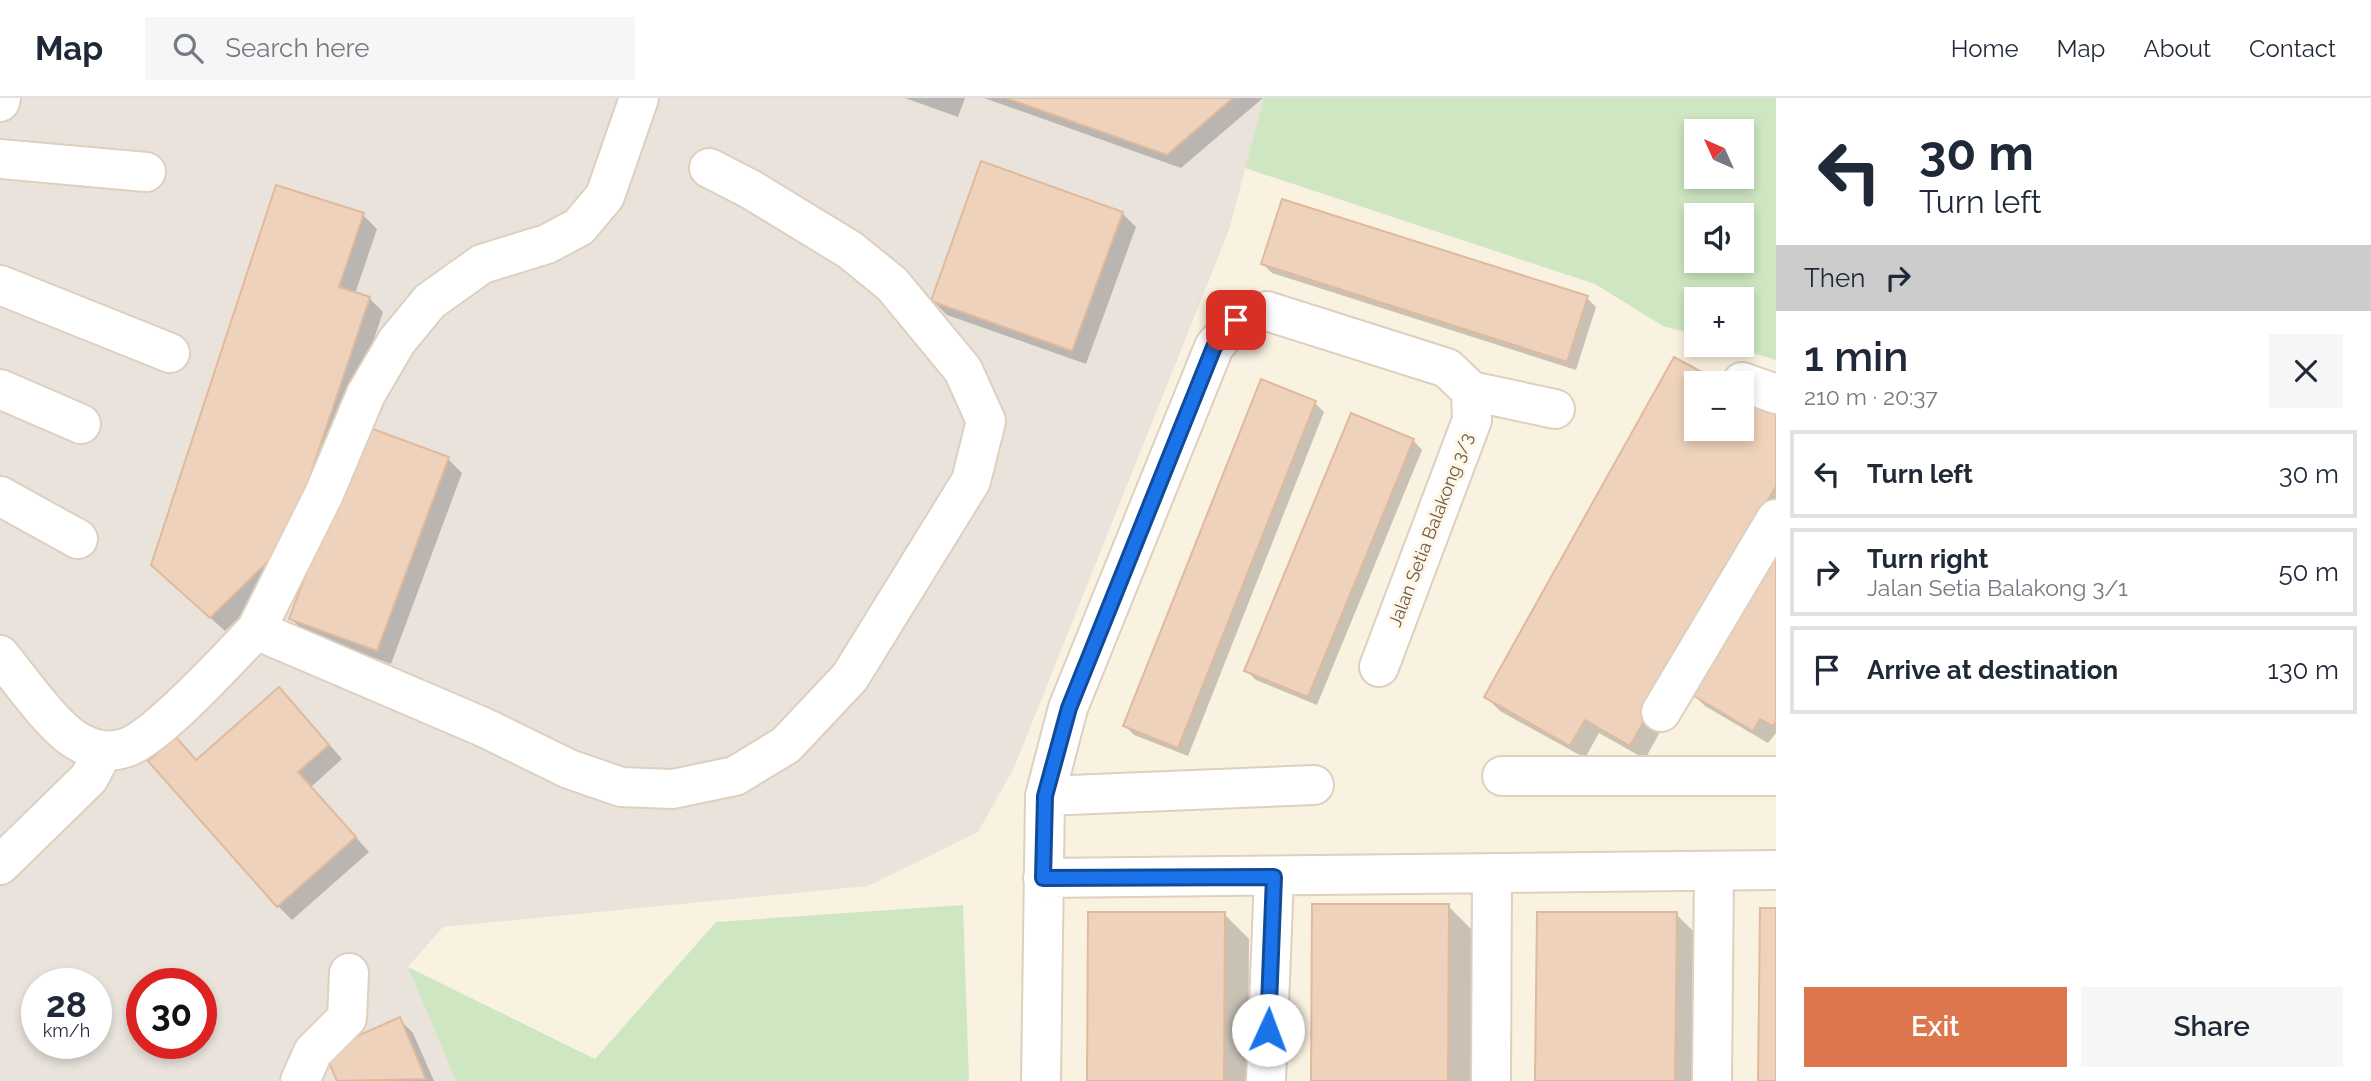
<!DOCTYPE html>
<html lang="en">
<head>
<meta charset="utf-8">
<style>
	body { margin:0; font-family:Raleway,sans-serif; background:#f6f6f7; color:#1f2937; height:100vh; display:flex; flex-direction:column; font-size:26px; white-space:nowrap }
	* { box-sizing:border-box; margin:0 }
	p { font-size:23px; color:#747a83 }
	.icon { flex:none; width:38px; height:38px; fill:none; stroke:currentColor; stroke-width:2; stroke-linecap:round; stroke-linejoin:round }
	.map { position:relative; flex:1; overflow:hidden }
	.side { display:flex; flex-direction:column; background:#fff; width:595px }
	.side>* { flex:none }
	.banner { background:#fff; color:#1f2937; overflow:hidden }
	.needle { width:46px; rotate:315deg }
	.fabs { position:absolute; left:1684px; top:21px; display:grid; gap:14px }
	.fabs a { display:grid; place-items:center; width:70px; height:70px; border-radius:0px; background:#fff; box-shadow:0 4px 10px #0003; font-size:35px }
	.speed { position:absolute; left:21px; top:870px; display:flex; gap:14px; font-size:35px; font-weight:700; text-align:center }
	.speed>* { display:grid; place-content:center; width:91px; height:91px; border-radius:50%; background:#fff; box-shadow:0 4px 10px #0003; line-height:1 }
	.speed small { font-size:18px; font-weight:400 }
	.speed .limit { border:10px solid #d22; background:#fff; color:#111 }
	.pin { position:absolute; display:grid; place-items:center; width:60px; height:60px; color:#fff; margin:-30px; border-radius:14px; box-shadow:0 4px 10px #0006 }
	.me { position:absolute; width:77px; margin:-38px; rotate:2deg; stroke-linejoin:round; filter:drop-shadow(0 0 5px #0008) }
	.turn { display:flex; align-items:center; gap:24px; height:147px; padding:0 28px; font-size:32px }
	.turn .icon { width:91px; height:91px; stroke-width:2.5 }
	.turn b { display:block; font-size:49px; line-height:60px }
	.then { display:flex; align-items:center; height:66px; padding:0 28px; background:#0003; gap:14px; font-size:26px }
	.round { display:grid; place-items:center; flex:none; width:74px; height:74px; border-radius:0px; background:#f6f6f7 }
	.summary { display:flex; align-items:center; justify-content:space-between; height:119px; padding:0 28px }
	h1 { font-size:42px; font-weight:600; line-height:52px }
	.action { display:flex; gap:14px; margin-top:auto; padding:14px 28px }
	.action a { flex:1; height:80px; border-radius:0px; background:#dd754d; color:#fff; font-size:28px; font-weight:600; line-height:80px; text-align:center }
	.action a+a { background:#f6f6f7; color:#1f2937 }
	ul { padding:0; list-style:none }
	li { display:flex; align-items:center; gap:21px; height:88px; margin:0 14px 10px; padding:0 14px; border:4px solid #e0e1e3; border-radius:0px }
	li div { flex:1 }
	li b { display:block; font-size:26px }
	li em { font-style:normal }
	header { display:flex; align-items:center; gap:42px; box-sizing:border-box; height:98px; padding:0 35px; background:#fff; border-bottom:2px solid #e0e1e3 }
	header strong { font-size:33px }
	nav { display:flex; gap:38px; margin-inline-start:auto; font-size:24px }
	.search { width:490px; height:63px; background:#f6f6f7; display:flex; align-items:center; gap:18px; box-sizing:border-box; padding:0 24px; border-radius:0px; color:#747a83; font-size:26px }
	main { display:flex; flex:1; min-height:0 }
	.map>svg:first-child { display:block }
	.industrial { fill:#e9e3dc; fill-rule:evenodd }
	.green { fill:#cee6c1; fill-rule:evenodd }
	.shadow { fill:#0003 }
	.building { fill:#eed2bb; stroke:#dfba9c; stroke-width:2 }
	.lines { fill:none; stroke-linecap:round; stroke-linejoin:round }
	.minor-casing { stroke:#decfbe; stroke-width:42 }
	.minor { stroke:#fff; stroke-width:38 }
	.route-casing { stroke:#114b97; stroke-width:18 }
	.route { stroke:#1a73e8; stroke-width:12 }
	.labels { text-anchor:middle; stroke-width:6; stroke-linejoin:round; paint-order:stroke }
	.street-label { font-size:18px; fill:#70594a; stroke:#fef6e7 }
</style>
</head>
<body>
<header>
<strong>Map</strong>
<div class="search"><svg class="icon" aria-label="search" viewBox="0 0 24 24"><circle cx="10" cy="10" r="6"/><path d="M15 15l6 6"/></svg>Search here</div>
<nav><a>Home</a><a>Map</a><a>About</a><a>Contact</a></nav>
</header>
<main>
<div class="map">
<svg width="1776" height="983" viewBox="0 0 1776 983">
	<rect width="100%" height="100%" fill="#faf2e1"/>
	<!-- industrial -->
	<path class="industrial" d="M0,0H1264L1229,132L1014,670L978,734L868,788L443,829L408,869L456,983H0ZM37,886H96V945H37ZM142,886H201V945H142Z"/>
	<!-- green -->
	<path class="green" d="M1264,0H1776V262L1727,247H1741V201H1696V237L1663,228L1595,186L1245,70ZM1696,33H1741V79H1696ZM1696,117H1741V163H1696Z
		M963,807L969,983H456L408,869L595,961L716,824Z"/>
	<!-- shadow -->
	<path class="shadow" d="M905,0H965L958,19Z
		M984,0H1263L1181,70Z
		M1122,115L1136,129L1086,266L947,217L933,203Z
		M363,117L377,131L355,196L369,200L383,214L302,458L225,533L167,481Z
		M1263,166L1587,200L1596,209L1576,272L1272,175Z
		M1675,261L1718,285H1696V331H1741L1776,317V426L1645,661L1599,635L1585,660L1500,613L1486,599Z
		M1315,305L1324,314L1188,658L1134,637L1125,628Z
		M363,329L448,361L462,375L391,566L305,534L291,521Z
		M1413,342L1422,352L1317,607L1256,582L1246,572Z
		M1776,452V635L1768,645L1705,608L1691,594Z
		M293,605L342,661L311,689L369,754L292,822L278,808L197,664Z
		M1448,808L1473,833L1472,983H1313Z
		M1224,816L1249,841L1248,983H1089Z
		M1676,816L1701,841L1699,983H1537Z
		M399,921L413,935L434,983H339L326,954Z"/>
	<!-- building -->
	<path class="building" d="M1006,0H1233L1167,57Z
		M981,63L1123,114L1072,253L931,203Z
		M276,87L364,115L339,189L370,199L288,444L210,520L151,467Z
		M1282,101L1588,198L1567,264L1261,166Z
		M1674,259L1722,285H1696V331H1741V296L1776,315V388L1630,648L1585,622L1570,648L1484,599Z
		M1261,281L1316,303L1178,650L1123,628Z
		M1351,315L1414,341L1308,599L1244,573Z
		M362,327L449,359L377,553L289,521Z
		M1776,448V623L1773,628L1760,621L1753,633L1689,595Z
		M279,589L329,647L298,674L356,739L277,809L148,663L176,639L196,662Z
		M1312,806H1449L1448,983H1311Z
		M1760,810H1776V983H1758Z
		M1088,814H1225L1224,983H1087Z
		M1537,814H1677L1675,983H1535Z
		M400,919L426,981L337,983L324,953Z"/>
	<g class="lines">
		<defs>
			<path id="minor" d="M0,4L1,0
				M0,61L146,74
				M0,187L170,255
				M1742,284L1776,296
				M0,291L81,326
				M1471,293L1555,311
				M0,398L78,441
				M256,532L324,396L366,296L397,243L430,203L482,166L547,146L579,129L605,98L639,0
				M0,557C19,580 54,631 79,644C93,652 109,655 125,650C156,641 230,559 256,532L483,629L569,671L621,689L673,691L735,678L786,647L850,579L971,383L986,323L963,272L892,186L850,152L750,91L709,70
				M1379,569L1472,322L1471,293
				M1661,614L1776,421
				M1502,678H1776
				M1045,698L1314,687
				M0,767L89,680L103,653
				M1043,780L1776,772
				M300,983L313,954L347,920L349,875
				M1041,983L1045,698L1068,610L1214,249L1236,222L1267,213L1447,270L1471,293
				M1266,983L1274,779
				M1491,983L1492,775
				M1712,983L1714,773"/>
		</defs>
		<!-- minor casing -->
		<use href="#minor" class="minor-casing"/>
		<!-- minor -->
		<use href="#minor" class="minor"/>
	</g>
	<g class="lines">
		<defs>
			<path id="route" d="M1236,222L1214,249L1069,610L1045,698L1043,780L1274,779L1268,932"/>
		</defs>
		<!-- route casing -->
		<use href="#route" class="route-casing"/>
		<!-- route -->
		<use href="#route" class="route"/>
	</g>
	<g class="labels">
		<!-- street labels -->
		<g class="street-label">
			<text transform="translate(1431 432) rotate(-69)" y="6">Jalan Setia Balakong 3/3</text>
		</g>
	</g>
</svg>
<div class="fabs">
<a><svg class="needle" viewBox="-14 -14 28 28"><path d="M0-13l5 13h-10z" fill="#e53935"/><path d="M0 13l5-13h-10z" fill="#747a83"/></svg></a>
<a><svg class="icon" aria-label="sound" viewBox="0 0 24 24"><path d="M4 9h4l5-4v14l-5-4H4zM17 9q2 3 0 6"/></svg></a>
<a>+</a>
<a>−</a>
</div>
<div class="speed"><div>28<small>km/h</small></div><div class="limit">30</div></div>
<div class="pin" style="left:1236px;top:222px;background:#d93025"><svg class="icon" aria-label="arrive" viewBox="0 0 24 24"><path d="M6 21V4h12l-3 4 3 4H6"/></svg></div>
<svg class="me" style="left:1268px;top:932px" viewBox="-20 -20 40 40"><circle r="19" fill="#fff"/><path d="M0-13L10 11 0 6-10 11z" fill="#1a73e8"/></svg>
</div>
<section class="side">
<div class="banner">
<div class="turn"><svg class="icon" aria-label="left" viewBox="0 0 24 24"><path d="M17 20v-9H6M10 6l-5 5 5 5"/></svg><div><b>30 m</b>Turn left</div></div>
<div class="then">Then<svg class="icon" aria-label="right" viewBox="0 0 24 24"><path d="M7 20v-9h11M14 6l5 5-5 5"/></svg></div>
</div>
<div class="summary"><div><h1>1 min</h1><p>210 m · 20:37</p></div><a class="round"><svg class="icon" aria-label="close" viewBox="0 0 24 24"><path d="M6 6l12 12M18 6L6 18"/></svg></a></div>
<ul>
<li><svg class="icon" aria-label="left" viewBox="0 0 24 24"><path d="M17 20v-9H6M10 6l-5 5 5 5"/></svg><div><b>Turn left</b></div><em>30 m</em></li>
<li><svg class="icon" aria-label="right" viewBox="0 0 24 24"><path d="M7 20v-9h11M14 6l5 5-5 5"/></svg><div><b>Turn right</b><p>Jalan Setia Balakong 3/1</p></div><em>50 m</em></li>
<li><svg class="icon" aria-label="arrive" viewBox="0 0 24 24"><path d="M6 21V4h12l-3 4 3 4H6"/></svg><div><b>Arrive at destination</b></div><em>130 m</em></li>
</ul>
<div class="action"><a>Exit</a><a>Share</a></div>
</section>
</main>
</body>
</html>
